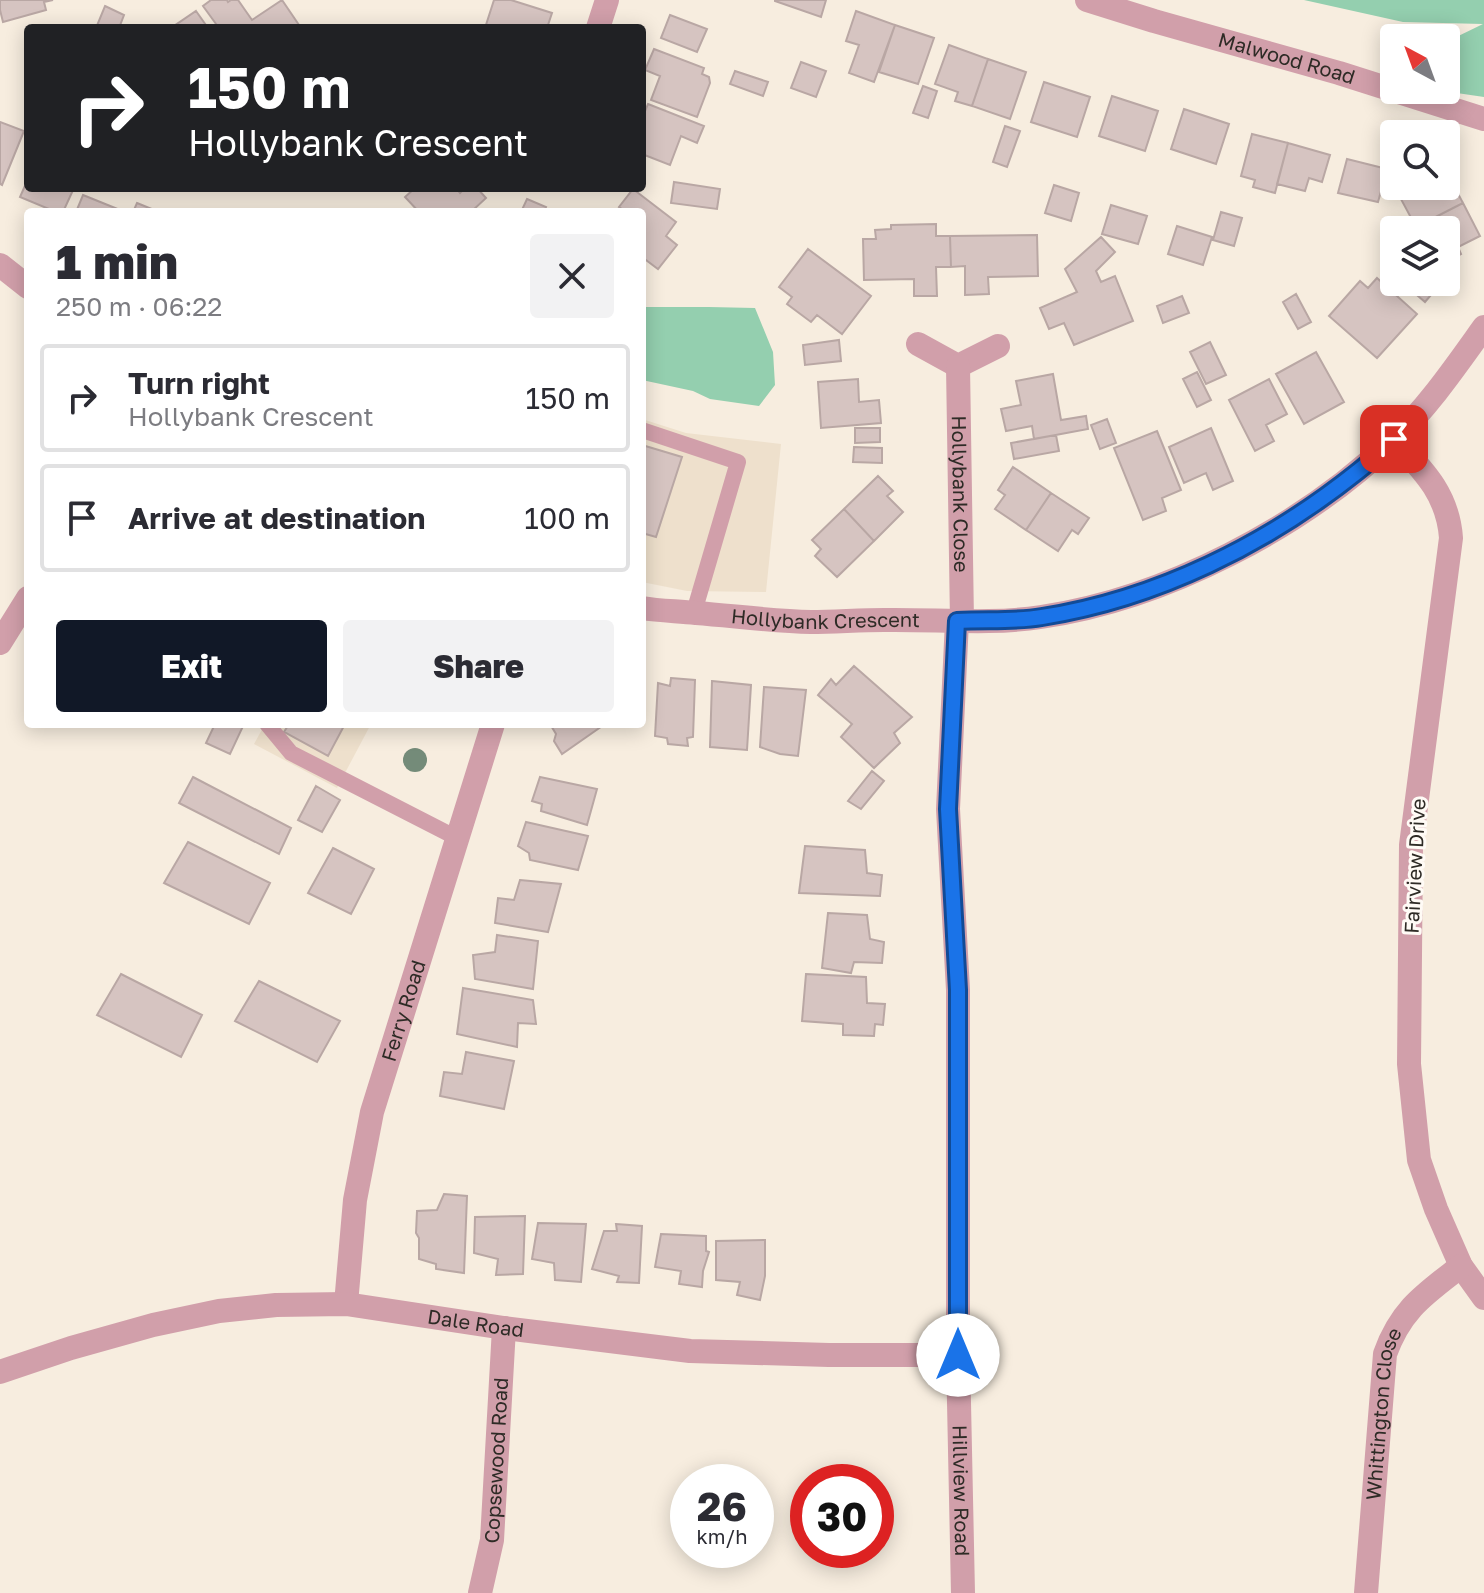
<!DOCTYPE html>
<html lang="en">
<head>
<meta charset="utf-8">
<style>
	body { margin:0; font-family:"Golos Text",sans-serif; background:#f2f2f3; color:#2b2b33; height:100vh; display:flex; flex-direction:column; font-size:30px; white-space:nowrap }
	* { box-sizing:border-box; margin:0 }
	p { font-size:26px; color:#7c7c81 }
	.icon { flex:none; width:44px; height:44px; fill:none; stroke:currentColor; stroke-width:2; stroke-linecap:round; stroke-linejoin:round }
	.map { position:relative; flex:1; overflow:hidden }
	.panel { position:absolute; left:24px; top:208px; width:622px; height:520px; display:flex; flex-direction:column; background:#fff; border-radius:8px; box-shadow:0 4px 20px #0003 }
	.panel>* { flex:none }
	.top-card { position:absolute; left:24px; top:24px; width:622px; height:168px; border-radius:8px; box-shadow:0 4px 20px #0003; background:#202124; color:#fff; overflow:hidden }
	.needle { width:52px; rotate:319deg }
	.fabs { position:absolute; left:1380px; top:24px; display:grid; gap:16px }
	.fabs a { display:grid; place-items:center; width:80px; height:80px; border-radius:8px; background:#fff; box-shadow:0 4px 20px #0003; font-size:40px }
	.speed { position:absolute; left:670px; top:1464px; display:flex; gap:16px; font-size:40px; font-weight:700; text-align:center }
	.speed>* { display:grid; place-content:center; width:104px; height:104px; border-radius:50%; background:#fff; box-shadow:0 4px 20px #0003; line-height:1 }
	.speed small { font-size:20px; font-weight:400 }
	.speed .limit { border:12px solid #d22; background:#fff; color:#111 }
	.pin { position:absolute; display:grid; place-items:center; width:68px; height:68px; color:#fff; margin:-34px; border-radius:16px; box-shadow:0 4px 12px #0006 }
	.me { position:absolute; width:88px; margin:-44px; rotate:0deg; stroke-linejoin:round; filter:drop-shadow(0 0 6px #0008) }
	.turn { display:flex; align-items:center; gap:28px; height:168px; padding:0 32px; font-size:36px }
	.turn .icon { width:104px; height:104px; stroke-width:2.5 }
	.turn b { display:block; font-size:56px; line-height:68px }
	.round { display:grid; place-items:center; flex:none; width:84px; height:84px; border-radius:8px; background:#f2f2f3 }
	.overview { display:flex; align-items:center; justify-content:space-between; height:136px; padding:0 32px }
	h1 { font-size:48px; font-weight:800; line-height:60px }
	.button { display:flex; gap:16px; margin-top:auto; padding:16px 32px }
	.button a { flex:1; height:92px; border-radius:8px; background:#111827; color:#fff; font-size:32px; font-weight:800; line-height:92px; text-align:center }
	.button a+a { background:#f2f2f3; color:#2b2b33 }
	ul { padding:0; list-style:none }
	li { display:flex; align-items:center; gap:24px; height:108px; margin:0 16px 12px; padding:0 16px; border:4px solid #e1e1e2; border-radius:8px }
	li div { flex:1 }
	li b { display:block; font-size:30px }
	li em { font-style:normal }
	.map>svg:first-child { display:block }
	.built { fill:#eee0cc }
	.forest { fill:#94cfaf }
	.building { fill:#d6c4c1; stroke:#b9a7a4; stroke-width:2 }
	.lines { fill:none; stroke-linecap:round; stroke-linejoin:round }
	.lane { stroke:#d19faa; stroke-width:16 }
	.street { stroke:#d19faa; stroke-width:24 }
	.tree { fill:#748b79 }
	.route-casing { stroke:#114b97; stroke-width:20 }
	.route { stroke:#1a73e8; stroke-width:14 }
	.labels { text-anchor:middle; stroke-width:6; stroke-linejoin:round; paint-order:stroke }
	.street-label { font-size:20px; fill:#2e2b26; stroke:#fffbf6 }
</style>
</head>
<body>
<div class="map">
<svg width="1484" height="1593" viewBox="0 0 1484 1593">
	<rect width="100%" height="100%" fill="#f7eddf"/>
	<!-- built -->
	<path class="built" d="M642,419L686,433L781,444L766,592L687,591L642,582Z
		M265,724H371L337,788L254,744Z"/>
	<!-- forest -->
	<path class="forest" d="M1304,0H1484V97L1450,92L1446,85V42L1483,24L1403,22Z
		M642,307H709L755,308L773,352L775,385L759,406L710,399L693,391L642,380Z"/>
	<!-- building -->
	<path class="building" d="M0,0H53L44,2L46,10L3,22L0,10Z
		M211,0H227L228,2L231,0H238L252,20L282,0L299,25L295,28H219L203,6Z
		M494,0H511L552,13L547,28H485Z
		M775,0H826L821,17L775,1Z
		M105,6L124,15L119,28H96Z
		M196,11L208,28H176L174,26Z
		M856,11L895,25L874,82L849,73L859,45L846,41Z
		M670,15L707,29L697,52L661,38Z
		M895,25L934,38L918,84L879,72Z
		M949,45L988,59L972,106L955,101L958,92L935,84Z
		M654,49L704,68L702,74L709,77L710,83L697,117L651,100L660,76L645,70Z
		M988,59L1026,72L1010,119L972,106Z
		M801,62L826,71L816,97L791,88Z
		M735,71L768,82L763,96L730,84Z
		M1044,82L1090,97L1077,137L1031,122Z
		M923,86L937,91L928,118L913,113Z
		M1112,96L1158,111L1145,151L1099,136Z
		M648,104L704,126L697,143L681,136L670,165L642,154V118Z
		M1184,109L1229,124L1216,164L1171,149Z
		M0,122L24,131L2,185L0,184Z
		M1005,126L1020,131L1007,167L993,162Z
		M1252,134L1288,143L1275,193L1253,187L1255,180L1241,176Z
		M1288,143L1330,155L1322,182L1309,178L1305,191L1277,184Z
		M1347,159L1387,169L1378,202L1338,193Z
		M1446,171L1463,203L1416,227L1395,188L1399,186H1446Z
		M28,179V188H74L63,212H56L20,197Z
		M674,182L720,189L717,209L671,203Z
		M1054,185L1079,193L1071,221L1045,213Z
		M415,188H456L460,193L465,188H477L486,198L471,212H419L405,197Z
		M633,189L676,222L666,236L677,245L658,269L642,257V212H626L619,207Z
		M83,195L125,212H76Z
		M527,199L546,207L544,212H521Z
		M137,203L159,212H133Z
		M1463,203L1480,236L1458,247L1461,254L1446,262V230H1418L1416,227Z
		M1111,205L1147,216L1138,244L1102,234Z
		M1221,212L1242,218L1234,246L1213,240Z
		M936,224V236H950L951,267H936L937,296H914V279L864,280L863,239H876L875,230L891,229V225Z
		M1177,226L1212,237L1203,265L1168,254Z
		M1037,235L1038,276L988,277L989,294L965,295V266L951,267L950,236Z
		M1101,237L1115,252L1096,271L1101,282L1115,276L1133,321L1074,345L1064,323L1049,329L1040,308L1077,292L1065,269Z
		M808,249L871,296L842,334L817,315L811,322L787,304L792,297L779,287Z
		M1377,278L1417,314L1377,358L1329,316L1360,281L1368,288Z
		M1402,282H1429L1437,288L1425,302Z
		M1296,294L1311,322L1298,329L1283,302Z
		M1182,296L1189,313L1163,323L1157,306Z
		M839,340L841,361L805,365L803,345Z
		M1210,342L1226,375L1206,384L1190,352Z
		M1316,352L1344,402L1304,424L1276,374Z
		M1197,372L1211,400L1197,407L1183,379Z
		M1053,374L1061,420L1086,416L1088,429L1034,439L1032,426L1006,431L1001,409L1021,405L1016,381Z
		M858,379L859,402L879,400L881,423L821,428L818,382Z
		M1269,379L1287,414L1266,425L1274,441L1255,451L1229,400Z
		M1107,419L1116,443L1100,449L1091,425Z
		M855,428H880V442L855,443Z
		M1211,428L1233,481L1213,490L1206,473L1184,483L1169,447Z
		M1157,431L1181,490L1162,498L1166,511L1143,520L1114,448Z
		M1056,435L1059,451L1014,459L1011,443Z
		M642,445L682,457L656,537L642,533Z
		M854,447L882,448V463L853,462Z
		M1013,467L1051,493L1026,530L995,509L1005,495L998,490Z
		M878,476L893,491L887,496L903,512L874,541L844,509Z
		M1051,493L1089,518L1078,534L1072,530L1058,551L1026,530Z
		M844,509L874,541L837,577L815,556L821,549L812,540Z
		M854,666L912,717L894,733L900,743L874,768L841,737L852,724L818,695L831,679L836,685Z
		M671,678L695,680L693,737L687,738L688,746L668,744L667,738L655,736L658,683L670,686Z
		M712,681L751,685L747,750L710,747Z
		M764,687L806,690L798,756L780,754L760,747Z
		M215,724H244L230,754L206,743Z
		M289,724H345L328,756L284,732Z
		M550,724H605L562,754L554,741L556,734Z
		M872,771L884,781L861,809L848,801Z
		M193,777L291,828L279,854L179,803Z
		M540,777L597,789L587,825L541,811L542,804L532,801Z
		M316,786L340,800L322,832L298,820Z
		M526,822L588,836L578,870L530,860L529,853L518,846Z
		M188,842L270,883L249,924L164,883Z
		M805,846L865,850L867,873L882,875L880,896L799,893Z
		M333,848L374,869L351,914L308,893Z
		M520,880L561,884L548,932L495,923L498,898L514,900Z
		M828,913L867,915L870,939L884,942L882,963L854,962L851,973L822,968Z
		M497,935L538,941L533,989L475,979L473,955L495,952Z
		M121,974L202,1015L181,1057L97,1015Z
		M806,974L866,977L867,1003L885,1004L883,1025L875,1024L874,1036L843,1035V1024L802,1021Z
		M259,981L340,1021L317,1062L235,1021Z
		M463,988L533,1000L536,1024L518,1023L517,1047L457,1034Z
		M466,1052L514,1061L504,1109L440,1096L444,1072L462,1074Z
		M444,1194L467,1196L464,1273L436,1269V1264L419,1259V1238L416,1233L417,1211L437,1210Z
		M525,1216L523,1274L496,1275L498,1259L474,1253L475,1217Z
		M538,1223L586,1224L581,1282L555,1280L554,1263L532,1259Z
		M616,1224L642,1226L639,1283L617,1282L619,1276L592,1269L604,1231H617Z
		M661,1234L706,1236V1251L709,1252L703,1271L702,1287L679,1284L681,1271L655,1267Z
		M765,1240V1276L760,1300L737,1295L740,1282L716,1280V1241Z"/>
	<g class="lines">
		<!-- lane -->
		<path class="lane" d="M642,430L738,462L694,612
			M267,724L291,753L457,838"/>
		<!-- street -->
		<g class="street">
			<path id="s1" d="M1087,0L1154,21L1339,73L1484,119"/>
			<path d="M598,28L607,0"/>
			<path d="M0,265L28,287"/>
			<path d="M918,344L958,366L998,346"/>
			<path id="s2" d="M958,366L962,621"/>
			<path d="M1394,439C1423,470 1448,494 1451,538L1411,845L1409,1064L1419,1160L1436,1209L1461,1266L1484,1298"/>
			<path id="s3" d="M642,608C660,611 678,611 696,613C735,616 772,621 811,622C835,622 859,620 884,620C936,619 989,625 1041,617C1165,599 1303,527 1393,440C1428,407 1456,366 1484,327"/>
			<path id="s4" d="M957,621L948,809L958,990V1355L963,1593"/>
			<path d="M0,643L28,598"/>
			<path id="s5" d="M346,1304L355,1200L372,1112L493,724"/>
			<path id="s6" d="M0,1372L71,1348L153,1325L219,1311L276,1305L346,1304L504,1328L690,1351L829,1355H958"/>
			<path id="s7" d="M480,1593L492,1540L504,1328"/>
			<path id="s8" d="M1366,1593L1385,1354C1401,1309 1425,1294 1461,1266"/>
		</g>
	</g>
	<!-- trees -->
	<circle class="tree" cx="415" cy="760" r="12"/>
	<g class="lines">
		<defs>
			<path id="route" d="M958,1355V990L948,809L957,621C985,619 1014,622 1042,617C1157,599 1267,544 1357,472C1370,462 1382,450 1394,439"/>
		</defs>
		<!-- route casing -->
		<use href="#route" class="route-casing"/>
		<!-- route -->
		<use href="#route" class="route"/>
	</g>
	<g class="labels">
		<!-- street labels -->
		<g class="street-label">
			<text dy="7" stroke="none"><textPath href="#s1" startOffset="208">Malwood Road</textPath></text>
			<text dy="7" stroke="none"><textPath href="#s2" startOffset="128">Hollybank Close</textPath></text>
			<text dy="7" stroke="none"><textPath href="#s3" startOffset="184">Hollybank Crescent</textPath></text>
			<text transform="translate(1415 866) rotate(-87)" y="7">Fairview Drive</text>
			<text dy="7" stroke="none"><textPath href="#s5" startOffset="300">Ferry Road</textPath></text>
			<text dy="7" stroke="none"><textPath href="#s6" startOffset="486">Dale Road</textPath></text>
			<text dy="7" stroke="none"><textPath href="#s8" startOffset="180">Whittington Close</textPath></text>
			<text dy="7" stroke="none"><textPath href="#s7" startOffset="134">Copsewood Road</textPath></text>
			<text dy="7" stroke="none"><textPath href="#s4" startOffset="870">Hillview Road</textPath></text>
		</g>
	</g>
</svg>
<div class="fabs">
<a><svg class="needle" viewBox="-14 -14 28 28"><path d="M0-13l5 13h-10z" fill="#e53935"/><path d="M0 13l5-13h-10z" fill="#7c7c81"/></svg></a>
<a><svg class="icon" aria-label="search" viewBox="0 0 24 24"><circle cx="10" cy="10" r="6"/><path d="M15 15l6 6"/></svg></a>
<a><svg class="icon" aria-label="layers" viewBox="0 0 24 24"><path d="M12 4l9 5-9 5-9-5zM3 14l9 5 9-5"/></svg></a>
</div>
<div class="speed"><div>26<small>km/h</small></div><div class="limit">30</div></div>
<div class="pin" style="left:1394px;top:439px;background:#d93025"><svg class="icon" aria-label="arrive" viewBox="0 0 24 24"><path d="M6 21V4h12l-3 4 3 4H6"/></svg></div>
<svg class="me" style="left:958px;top:1355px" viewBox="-20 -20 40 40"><circle r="19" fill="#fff"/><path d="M0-13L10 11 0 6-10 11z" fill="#1a73e8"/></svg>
<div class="top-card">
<div class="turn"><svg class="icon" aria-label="right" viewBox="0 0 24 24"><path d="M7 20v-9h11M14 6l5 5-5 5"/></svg><div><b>150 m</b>Hollybank Crescent</div></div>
</div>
<section class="panel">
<div class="overview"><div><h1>1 min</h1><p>250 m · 06:22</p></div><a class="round"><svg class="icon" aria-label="close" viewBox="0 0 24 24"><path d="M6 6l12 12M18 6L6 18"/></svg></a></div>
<ul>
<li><svg class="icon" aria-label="right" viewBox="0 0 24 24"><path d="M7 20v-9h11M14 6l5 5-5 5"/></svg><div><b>Turn right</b><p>Hollybank Crescent</p></div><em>150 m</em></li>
<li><svg class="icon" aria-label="arrive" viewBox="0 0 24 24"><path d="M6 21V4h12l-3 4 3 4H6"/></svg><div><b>Arrive at destination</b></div><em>100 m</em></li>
</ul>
<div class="button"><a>Exit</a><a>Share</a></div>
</section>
</div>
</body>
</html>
